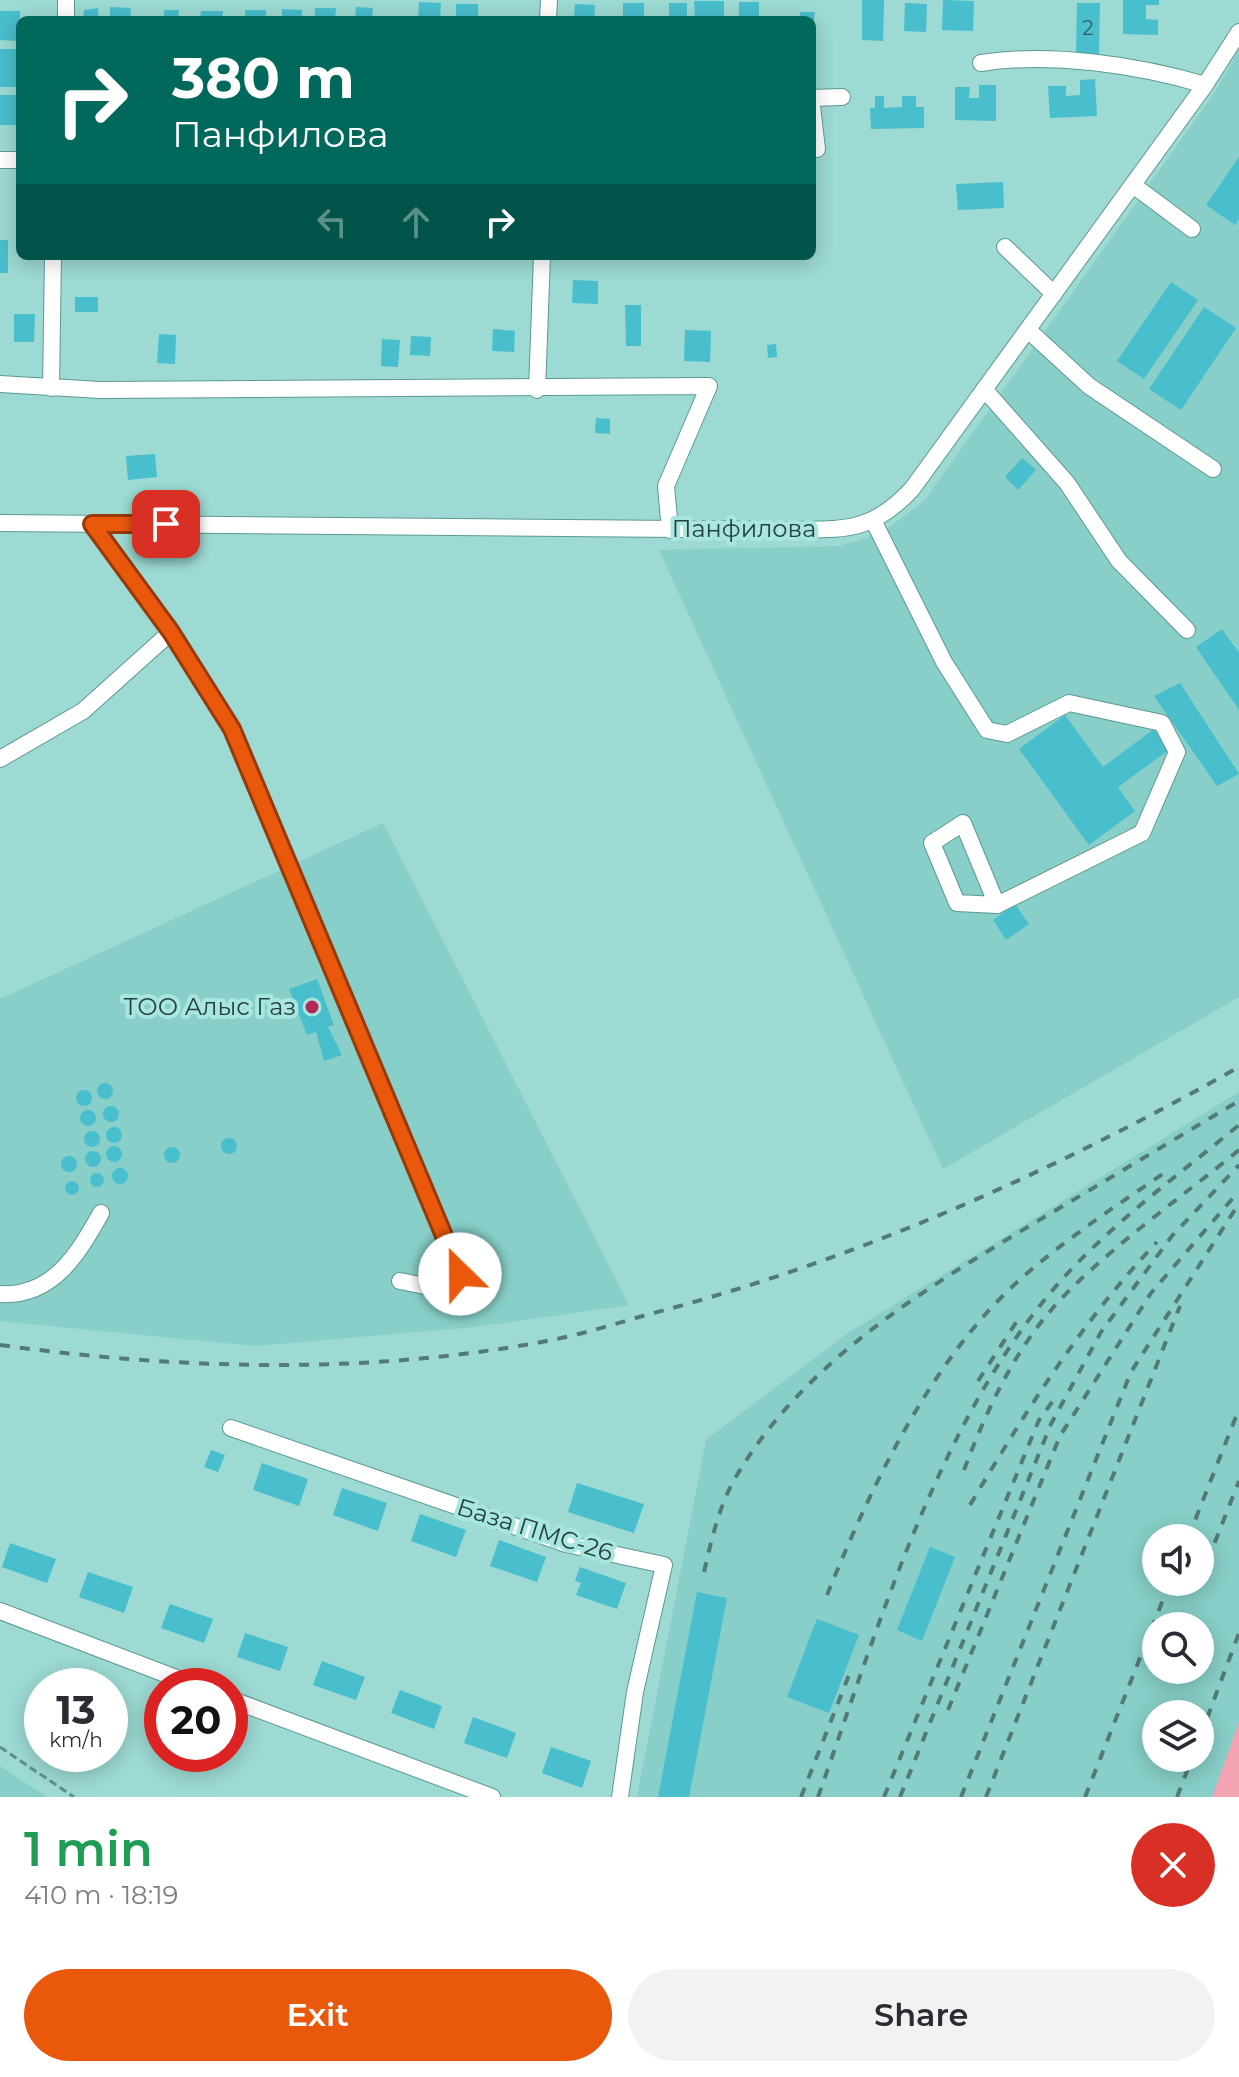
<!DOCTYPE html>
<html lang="en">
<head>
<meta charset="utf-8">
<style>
	body { margin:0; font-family:Montserrat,sans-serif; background:#f2f2f3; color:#2b2b33; height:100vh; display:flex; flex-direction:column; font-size:30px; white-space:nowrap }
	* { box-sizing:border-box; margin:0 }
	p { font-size:26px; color:#7c7c81 }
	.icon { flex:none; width:44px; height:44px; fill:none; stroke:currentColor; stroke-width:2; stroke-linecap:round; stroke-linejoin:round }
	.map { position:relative; height:1797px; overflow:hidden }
	.drawer { display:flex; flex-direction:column; background:#fff; flex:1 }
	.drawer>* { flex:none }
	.banner { position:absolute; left:16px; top:16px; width:800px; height:244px; border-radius:12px; box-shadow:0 4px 20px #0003; background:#00695c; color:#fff; overflow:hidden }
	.controls { position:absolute; left:1142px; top:1524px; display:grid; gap:16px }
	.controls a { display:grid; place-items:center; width:72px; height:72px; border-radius:50%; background:#fff; box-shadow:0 4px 20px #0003; font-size:40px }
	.speed { position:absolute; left:24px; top:1668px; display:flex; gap:16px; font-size:40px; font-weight:700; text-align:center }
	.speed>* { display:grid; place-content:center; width:104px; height:104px; border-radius:50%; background:#fff; box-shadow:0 4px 20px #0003; line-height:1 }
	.speed small { font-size:20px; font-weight:400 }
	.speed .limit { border:12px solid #d22; background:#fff; color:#111 }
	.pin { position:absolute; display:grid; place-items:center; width:68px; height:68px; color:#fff; margin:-34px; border-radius:16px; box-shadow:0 4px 12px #0006 }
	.me { position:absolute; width:88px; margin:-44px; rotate:337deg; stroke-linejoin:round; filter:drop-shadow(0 0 6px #0008) }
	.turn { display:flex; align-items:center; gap:28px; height:168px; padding:0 24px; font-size:36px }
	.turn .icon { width:104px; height:104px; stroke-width:2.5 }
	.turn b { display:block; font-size:56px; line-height:68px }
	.lanes { display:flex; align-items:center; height:76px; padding:0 24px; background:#0003; justify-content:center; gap:40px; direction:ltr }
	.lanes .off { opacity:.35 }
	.round { display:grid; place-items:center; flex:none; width:84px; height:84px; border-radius:42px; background:#f2f2f3 }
	.head { display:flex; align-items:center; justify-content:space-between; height:136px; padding:0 24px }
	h1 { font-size:48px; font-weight:600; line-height:60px; color:#1e9e55 }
	.primary-button { display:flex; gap:16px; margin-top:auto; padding:16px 24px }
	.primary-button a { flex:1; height:92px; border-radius:48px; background:#ea580c; color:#fff; font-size:32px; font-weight:600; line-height:92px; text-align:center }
	.primary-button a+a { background:#f2f2f3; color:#2b2b33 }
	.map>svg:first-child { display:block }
	.built { fill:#87cfc8; fill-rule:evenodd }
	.green { fill:#f3a3b1 }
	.building { fill:#49becd }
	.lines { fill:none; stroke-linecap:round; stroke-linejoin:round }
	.minor-casing { stroke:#5c9993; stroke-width:18 }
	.path { stroke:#638f8a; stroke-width:3; stroke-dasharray:8 4; stroke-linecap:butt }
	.minor { stroke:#fff; stroke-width:16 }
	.rail { stroke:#537a76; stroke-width:4; stroke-dasharray:10 10; stroke-linecap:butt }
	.route-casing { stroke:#983908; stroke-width:20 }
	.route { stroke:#ea580c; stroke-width:14 }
	.poi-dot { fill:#b62755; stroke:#a8e7e0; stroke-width:3 }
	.labels { text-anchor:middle; stroke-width:8; stroke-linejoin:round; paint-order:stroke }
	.number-label { font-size:20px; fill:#306062 }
	.street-label { font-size:24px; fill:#27413e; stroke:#a8e7e0 }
	.poi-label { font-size:24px; fill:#27413e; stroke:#a8e7e0; text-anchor:end }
</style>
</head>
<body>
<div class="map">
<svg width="1239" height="1797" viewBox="0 0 1239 1797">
	<rect width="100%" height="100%" fill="#9cdad3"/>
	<!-- built -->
	<path class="built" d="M1239,50V997L943,1169L659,550L839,546L882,533L925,500L1215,92Z
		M383,823L629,1305L475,1327L255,1346L0,1321V999Z
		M1239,1092V1797H637L706,1440L848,1333ZM1156,1538H1200V1582H1156ZM1156,1626H1200V1670H1156ZM1156,1714H1200V1758H1156Z
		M0,1766L47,1797H0Z"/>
	<!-- green -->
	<path class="green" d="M1239,1722V1797H1212Z"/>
	<!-- building -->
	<path class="building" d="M862,0H884L883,41L862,40Z
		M943,0L974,1L973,31L942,30Z
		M1123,0H1159V5H1146V19L1158,20V35L1123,34Z
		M694,1H724V20H695Z
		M419,2L441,3L440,20H418Z
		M739,2H759V20H739Z
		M623,3H644V20H623Z
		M669,3H687V20H669Z
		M905,3L927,4L926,32L904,31Z
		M1077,3H1100L1099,54L1076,53Z
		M456,4H478V20H456Z
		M575,4L595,5L594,20H574Z
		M110,7L131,8L130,20H110Z
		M356,7L373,8L372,20H355Z
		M98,8L99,20H83L84,10Z
		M315,8H336L335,20H315Z
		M282,9L302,10V20H282Z
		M164,10H179L178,20H164Z
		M245,10H266V20H245Z
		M0,11H20L19,41L0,40Z
		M201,11H223L222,20H200Z
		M800,12H815L814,20H800Z
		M0,49H20V87H0Z
		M1095,79L1097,116L1050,118L1048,86H1066V96L1080,95V80Z
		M979,85H996V121L955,120V87H970L969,98H979Z
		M0,95H20V125H0Z
		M875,96H884V108L902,107V96H916V107H924V128L871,129L870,108H875Z
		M1239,157V219L1235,225L1206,205Z
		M1003,182L1004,208L958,210L956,184Z
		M0,240H8V273H0Z
		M573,280L598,281V304L572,303Z
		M1171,282L1198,300L1144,379L1117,361Z
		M75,297H98V312H75Z
		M625,305H641V346H626Z
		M1204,307L1236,328L1181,410L1149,389Z
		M14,314H35L34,342H14Z
		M493,329L515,331L514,352L492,351Z
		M685,330L711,331L710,362L684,361Z
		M159,334L176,335L175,364L157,363Z
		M411,336L431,337L430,356L410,355Z
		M382,339L400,340L398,367L381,366Z
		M776,344L777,357L768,358L767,345Z
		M596,418L610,419V434L595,433Z
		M155,454L157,477L128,480L126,456Z
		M1022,458L1036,470L1018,490L1005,477Z
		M1222,629L1239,653V710L1196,647Z
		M1180,683L1239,774L1217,786L1154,696Z
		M1065,715L1103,767L1154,729L1169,750L1118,787L1135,811L1089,845L1019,749Z
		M1015,904L1029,924L1006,940L993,920Z
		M317,979L334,1025L328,1027L342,1055L324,1061L316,1032L307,1035L289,989Z
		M97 1091a8 8 0 1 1 16 0a8 8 0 1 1-16 0Z
		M76 1098a8 8 0 1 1 16 0a8 8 0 1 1-16 0Z
		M103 1114a8 8 0 1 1 16 0a8 8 0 1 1-16 0Z
		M80 1118a8 8 0 1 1 16 0a8 8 0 1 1-16 0Z
		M106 1135a8 8 0 1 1 16 0a8 8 0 1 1-16 0Z
		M84 1139a8 8 0 1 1 16 0a8 8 0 1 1-16 0Z
		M221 1146a8 8 0 1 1 16 0a8 8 0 1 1-16 0Z
		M106 1154a8 8 0 1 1 16 0a8 8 0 1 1-16 0Z
		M164 1155a8 8 0 1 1 16 0a8 8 0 1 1-16 0Z
		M85 1159a8 8 0 1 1 16 0a8 8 0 1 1-16 0Z
		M61 1164a8 8 0 1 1 16 0a8 8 0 1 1-16 0Z
		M112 1176a8 8 0 1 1 16 0a8 8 0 1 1-16 0Z
		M90 1180a7 7 0 1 1 14 0a7 7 0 1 1-14 0Z
		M65 1188a7 7 0 1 1 14 0a7 7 0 1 1-14 0Z
		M211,1450L225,1455L218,1472L204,1467Z
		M262,1463L308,1479L299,1506L253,1490Z
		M577,1483L644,1504L634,1533L568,1512Z
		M342,1488L387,1503L378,1531L333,1515Z
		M420,1514L466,1530L456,1557L411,1541Z
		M499,1540L546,1557L537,1582L490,1566Z
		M10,1543L56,1559L47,1583L2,1567Z
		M930,1547L955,1557L922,1641L897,1630Z
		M580,1567L626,1583L617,1609L576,1595L581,1583L575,1581Z
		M88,1572L133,1587L124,1613L79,1597Z
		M697,1592L727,1598L689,1797H658Z
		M170,1604L213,1619L204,1643L161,1628Z
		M817,1619L859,1635L829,1713L787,1697Z
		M245,1633L288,1647L280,1671L237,1657Z
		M322,1661L365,1677L356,1700L313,1685Z
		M400,1690L442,1706L434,1729L391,1713Z
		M473,1717L516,1733L507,1758L464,1743Z
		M551,1747L591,1761L582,1788L542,1773Z"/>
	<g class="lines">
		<defs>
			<path id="minor" d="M66,20V0
				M548,20L549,0
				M981,63C1049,52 1139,65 1205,85
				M812,98L842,97
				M812,106L817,149H812
				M0,160H20
				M1133,185L1192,229
				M1005,247L1054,294
				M1028,330L1089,386L1213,469
				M0,384L100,390L709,386L666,486L670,530
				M51,388L53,256
				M984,389L1067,483L1119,561L1187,630
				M537,390L542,256
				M874,522L944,662L987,730L1007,734L1069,703L1162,723L1177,752L1142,833L997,905L957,903L932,843L963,823L997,905
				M0,523L788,530C845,529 871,533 912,489L1205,85L1239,32
				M92,524L171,632L232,729L460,1274L435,1288L400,1281
				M0,759L83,711L171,632
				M0,1294C53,1297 78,1254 101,1213
				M231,1428L566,1544L664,1565L635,1692L620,1797
				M0,1611L197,1686
				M230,1699L492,1797"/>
		</defs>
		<!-- minor casing -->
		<use href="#minor" class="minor-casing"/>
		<!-- path -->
		<path class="path" d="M0,1747L74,1797"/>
		<!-- minor -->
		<use href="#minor" class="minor"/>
		<!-- rail -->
		<path class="rail" d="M0,1345C182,1370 371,1375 552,1340C583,1334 615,1324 646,1315C855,1261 1051,1173 1239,1067
			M978,1381L1017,1321
			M964,1470C985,1414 1012,1355 1052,1309C1100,1254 1181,1198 1239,1150
			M970,1505C1026,1411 1082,1321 1157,1242
			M1188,1538L1239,1409
			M704,1572C712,1538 719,1505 737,1475C807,1358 928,1287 1041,1219C1107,1180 1173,1140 1239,1101
			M1200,1580L1239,1481
			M827,1595C870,1489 929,1364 1014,1285C1062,1241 1116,1206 1170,1169
			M948,1710L1060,1436L1151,1293L1239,1191
			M1200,1737L1239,1633
			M801,1797L851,1670
			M818,1797C876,1634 933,1439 1042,1303C1097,1234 1171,1181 1239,1125
			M884,1797L1039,1420L1055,1398
			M900,1797L1051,1424L1101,1332L1172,1236L1239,1165
			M961,1797L1131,1372L1236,1208
			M986,1797L1180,1306
			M1085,1797L1170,1582
			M1177,1797L1192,1758"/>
	</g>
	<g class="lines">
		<defs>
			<path id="route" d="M166,524H92L171,632L232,729L460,1274"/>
		</defs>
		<!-- route casing -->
		<use href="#route" class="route-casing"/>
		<!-- route -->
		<use href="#route" class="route"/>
	</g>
	<!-- markers -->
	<circle class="poi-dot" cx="312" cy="1007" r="8"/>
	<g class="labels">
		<!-- number labels -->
		<g class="number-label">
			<text x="1088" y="35">2</text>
		</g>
		<!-- street labels -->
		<g class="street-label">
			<text x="744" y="537">Панфилова</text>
			<text transform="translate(535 1530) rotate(17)" y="8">База ПМС-26</text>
		</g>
		<!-- poi labels -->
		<g class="poi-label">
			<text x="296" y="1015">ТОО Алыс Газ</text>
		</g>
	</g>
</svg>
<div class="controls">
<a><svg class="icon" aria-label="sound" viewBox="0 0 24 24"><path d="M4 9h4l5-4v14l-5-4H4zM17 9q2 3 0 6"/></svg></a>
<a><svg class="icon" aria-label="search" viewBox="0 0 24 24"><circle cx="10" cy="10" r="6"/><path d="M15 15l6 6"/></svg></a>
<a><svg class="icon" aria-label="layers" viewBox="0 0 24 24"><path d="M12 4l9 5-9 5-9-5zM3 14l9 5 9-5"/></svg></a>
</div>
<div class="speed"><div>13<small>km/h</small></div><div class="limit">20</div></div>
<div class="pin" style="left:166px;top:524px;background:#d93025"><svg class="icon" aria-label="arrive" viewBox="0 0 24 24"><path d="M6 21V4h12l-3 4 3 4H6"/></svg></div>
<svg class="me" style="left:460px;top:1274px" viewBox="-20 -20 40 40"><circle r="19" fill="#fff"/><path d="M0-13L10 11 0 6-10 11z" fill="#ea580c"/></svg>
<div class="banner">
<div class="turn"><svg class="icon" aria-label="right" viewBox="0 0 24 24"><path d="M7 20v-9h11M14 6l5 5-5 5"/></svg><div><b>380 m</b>Панфилова</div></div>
<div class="lanes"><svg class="icon off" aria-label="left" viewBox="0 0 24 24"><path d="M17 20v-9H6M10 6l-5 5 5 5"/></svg><svg class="icon off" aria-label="ahead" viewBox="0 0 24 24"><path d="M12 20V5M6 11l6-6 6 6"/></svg><svg class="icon" aria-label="right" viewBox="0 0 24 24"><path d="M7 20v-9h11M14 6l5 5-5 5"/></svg></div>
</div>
</div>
<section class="drawer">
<div class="head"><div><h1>1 min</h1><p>410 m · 18:19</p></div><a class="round" style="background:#d93025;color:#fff"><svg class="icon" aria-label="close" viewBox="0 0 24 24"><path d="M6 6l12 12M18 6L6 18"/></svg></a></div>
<div class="primary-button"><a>Exit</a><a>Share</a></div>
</section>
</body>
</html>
